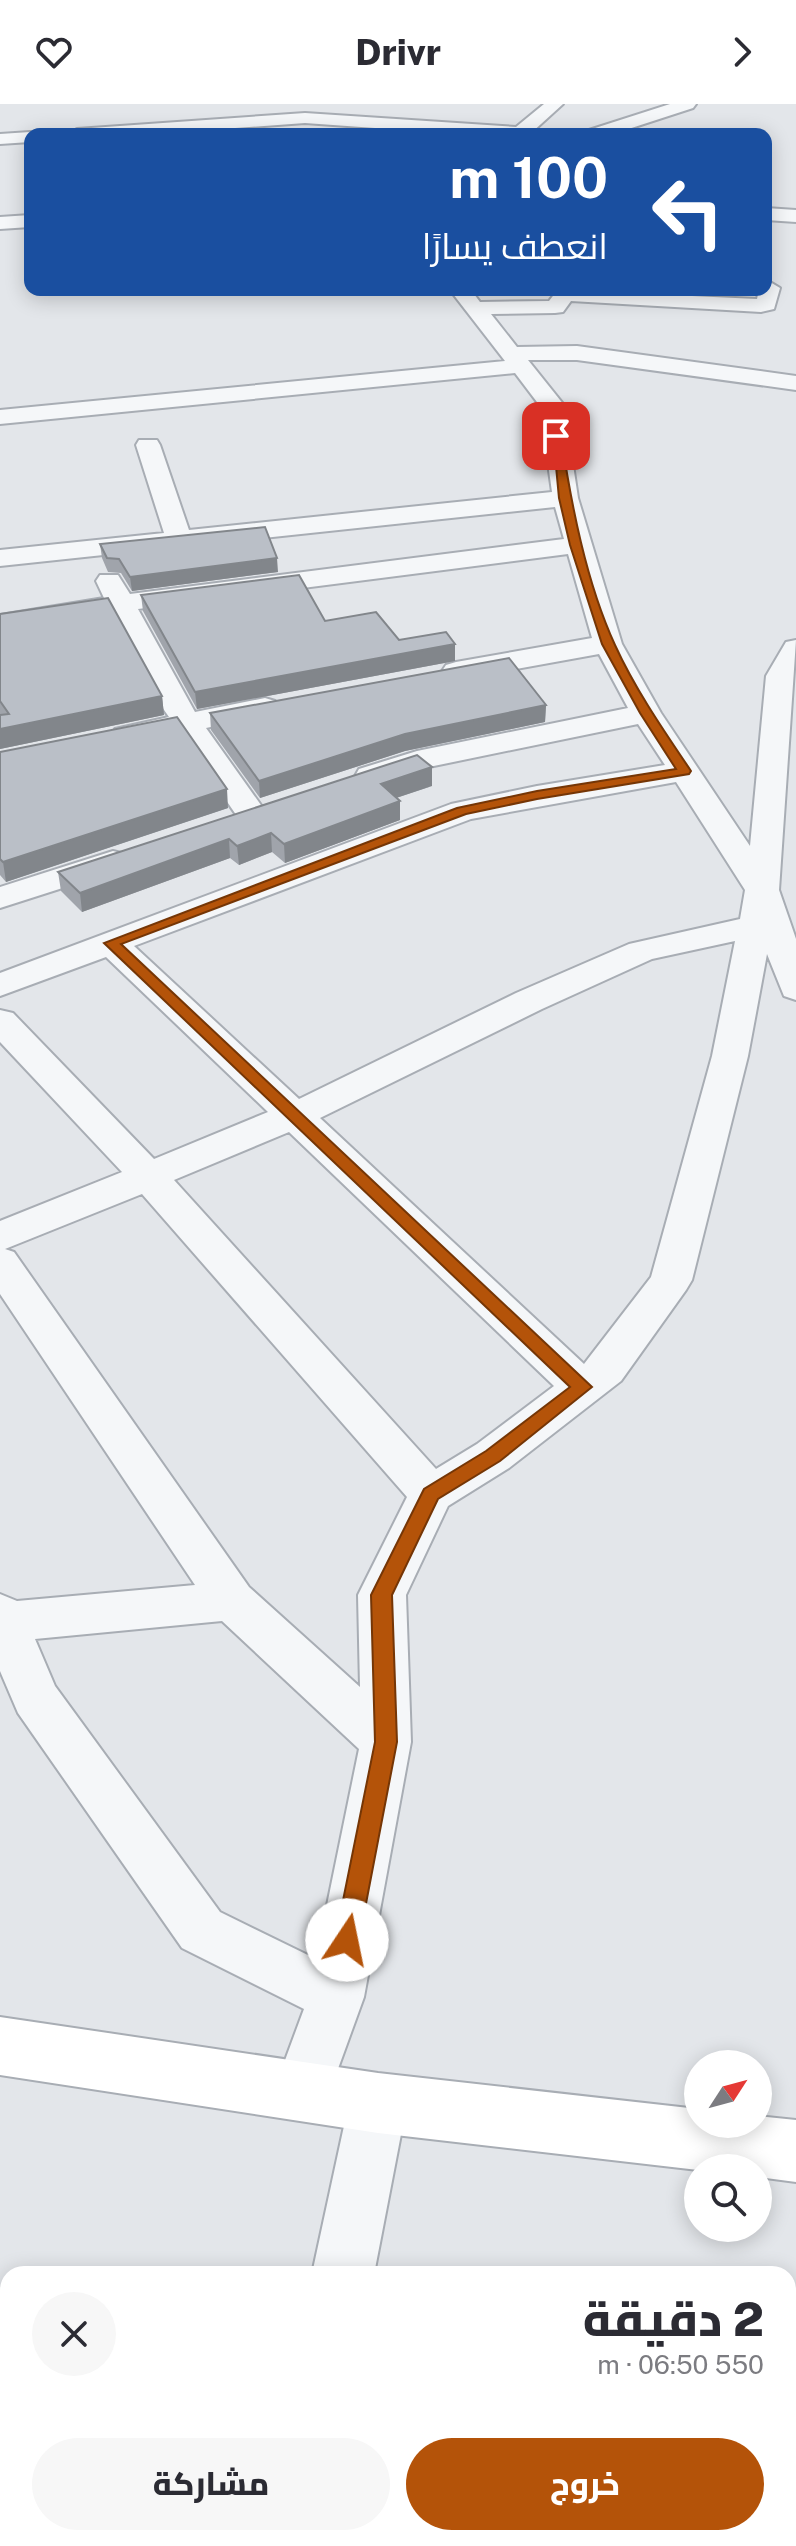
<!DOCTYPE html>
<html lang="ar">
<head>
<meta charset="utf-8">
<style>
	body { margin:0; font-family:"Public Sans",Cairo,sans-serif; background:#f7f7f7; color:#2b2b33; direction:rtl; height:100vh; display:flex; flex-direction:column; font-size:30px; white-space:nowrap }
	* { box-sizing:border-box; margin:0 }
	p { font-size:26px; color:#7c7c81 }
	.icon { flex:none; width:44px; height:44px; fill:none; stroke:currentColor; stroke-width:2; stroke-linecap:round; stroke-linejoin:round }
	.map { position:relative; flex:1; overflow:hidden; direction:ltr }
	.drawer { position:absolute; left:0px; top:2162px; width:796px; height:280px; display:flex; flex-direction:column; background:#fff; border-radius:24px 24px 0 0; box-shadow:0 4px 20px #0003; direction:rtl }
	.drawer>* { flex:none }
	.hud { position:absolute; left:24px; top:24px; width:748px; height:168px; border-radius:16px; box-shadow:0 4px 20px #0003; direction:rtl; background:#1a4fa0; color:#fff; overflow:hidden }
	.needle { width:52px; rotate:54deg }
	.buttons { position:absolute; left:684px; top:1946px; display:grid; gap:16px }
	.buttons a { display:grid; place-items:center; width:88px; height:88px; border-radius:50%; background:#fff; box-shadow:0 4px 20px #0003; font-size:40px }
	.pin { position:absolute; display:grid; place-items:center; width:68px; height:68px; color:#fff; margin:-34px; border-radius:16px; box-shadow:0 4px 12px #0006 }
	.me { position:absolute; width:88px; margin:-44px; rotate:11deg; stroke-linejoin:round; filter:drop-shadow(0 0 6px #0008) }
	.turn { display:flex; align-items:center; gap:28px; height:168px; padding:0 32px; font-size:36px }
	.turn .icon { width:104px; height:104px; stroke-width:2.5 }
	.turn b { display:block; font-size:56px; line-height:68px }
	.round { display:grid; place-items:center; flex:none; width:84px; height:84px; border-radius:42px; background:#f7f7f7 }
	.summary { display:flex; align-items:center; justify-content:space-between; height:136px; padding:0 32px }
	h1 { font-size:48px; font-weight:800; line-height:60px }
	.action { display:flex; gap:16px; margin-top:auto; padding:16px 32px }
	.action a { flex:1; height:92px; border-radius:48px; background:#b45309; color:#fff; font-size:32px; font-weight:800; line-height:92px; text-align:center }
	.action a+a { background:#f7f7f7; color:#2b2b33 }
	header { display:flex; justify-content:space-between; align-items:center; height:104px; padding:0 32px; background:#fff; font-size:36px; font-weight:800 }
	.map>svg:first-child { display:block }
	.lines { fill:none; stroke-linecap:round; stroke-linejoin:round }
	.minor-casing { stroke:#a8adb4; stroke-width:4 }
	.secondary-casing { stroke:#a8adb4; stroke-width:4 }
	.minor { fill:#f5f7f9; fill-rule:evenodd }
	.secondary { fill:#fff; fill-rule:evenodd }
	.wall { fill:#a0a4ab }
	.shaded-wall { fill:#82868b }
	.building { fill:#babfc7; stroke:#82868b; stroke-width:2 }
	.route { fill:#b45309; stroke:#753606; stroke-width:2 }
</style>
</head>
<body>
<header><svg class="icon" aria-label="forward" viewBox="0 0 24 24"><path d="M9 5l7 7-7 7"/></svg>Drivr<svg class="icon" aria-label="heart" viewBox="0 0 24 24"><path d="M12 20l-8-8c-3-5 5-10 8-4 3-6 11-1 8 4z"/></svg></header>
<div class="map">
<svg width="796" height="2442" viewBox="0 0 796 2442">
	<rect width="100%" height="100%" fill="#e3e6ea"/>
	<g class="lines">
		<defs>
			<path id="minor" d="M544,0H563L530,30H459L305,19L152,30H68L77,25L305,9L516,23Z
				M670,0H696L693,4L613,30H586L589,26Z
				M30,28L37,30H30V38L0,40V30Z
				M766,104L796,106V118L766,116Z
				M30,111V123L0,125V113Z
				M770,178L780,184L774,205L761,208L571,197L563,208L555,209L491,210L517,243L577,242L796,272V286L577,256H528L564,301L578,394L622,540L661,609L750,742L766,572L786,538L796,536L779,786L796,835V896L784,892L767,850L748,952L692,1176L686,1186L621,1277L509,1364L448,1402L406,1491L411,1638L364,1893L323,2006L303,2014L283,2006L274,1986L304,1905L182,1844L18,1609L0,1567V1490L17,1497L195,1481L0,1190V1117L122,1068L0,938V906L13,909L154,1055L268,1008L106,853L0,892V869L451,700L537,682L665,661L638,620L424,664L370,681L359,679L355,672L359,665L417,647L628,604L599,550L456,576L446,573L442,567L446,561L456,558L592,534L568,450L138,505L195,608L265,594L275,597L280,603L275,609L206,624L268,711L263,718L252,720L241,718L180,629L126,640L115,637L111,631L115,625L169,613L155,593L112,509L0,527V511L104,494L96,477L100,471H118L130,490L564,435L555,403L0,462V446L164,429L136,341L139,336H157L160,341L189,426L552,388L540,302L515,269L0,320V306L505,257L450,186H471L480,198L549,197L556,188L562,186L757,195L759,186H766V179ZM676,678L745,786L740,815L629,840L516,889L299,995L134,842L471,715ZM735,837L712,952L651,1173L584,1260L320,1014L542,905L652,855ZM289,1028L554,1282L477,1340L436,1365L174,1076ZM142,1090L407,1393L358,1491L360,1583L249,1483L14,1148L5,1145ZM222,1517L359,1645L316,1855L220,1808L55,1582L35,1535Z
				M113,747L125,750L129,757L125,764L0,804V783Z
				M378,1970L398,1979L407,1999L374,2170H312L349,1999L358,1979Z
				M213,2434H279L276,2442H210Z"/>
			<path id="secondary" d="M0,1913L378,1969L698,2005V2020H758V2012L796,2016V2078L758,2073V2064L698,2066L378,2029L0,1971Z"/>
		</defs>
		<!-- minor casing -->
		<use href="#minor" class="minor-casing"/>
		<!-- secondary casing -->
		<use href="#secondary" class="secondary-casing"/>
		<!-- minor -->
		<use href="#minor" class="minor"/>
		<!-- secondary -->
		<use href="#secondary" class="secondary"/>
	</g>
	<!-- wall -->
	<path class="wall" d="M100,440L278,468L132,487L121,469L108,468L102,454Z
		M141,491L325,517L399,536L455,557L197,605L143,507Z
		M0,510L162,592L164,611L0,645Z
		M546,601L545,618L405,647L260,694L211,626L210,609Z
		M0,648L228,704L6,778L0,771Z
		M432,682L396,694L400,716L285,759L272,748L239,761L230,754L82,808L61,787L58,768Z"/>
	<!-- shaded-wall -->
	<path class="shaded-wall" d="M277,454L278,468L132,487L130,473Z
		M455,540V557L197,605L195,588Z
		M162,592L164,611L0,645V625Z
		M546,601L545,618L405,647L260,694L259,677L405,630Z
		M432,663V682L381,699V680Z
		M227,685L228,704L6,778L3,758Z
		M400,697V716L285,759L284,740Z
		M271,729L272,748L239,761L237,742Z
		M229,735L230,754L82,808L80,789Z"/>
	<!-- building -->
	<path class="building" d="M265,423L277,454L130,473L119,455L107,454L100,440Z
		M299,471L325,517L376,508L399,536L446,528L455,540L195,588L141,491Z
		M108,494L162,592L0,625V611L9,610L0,597V510Z
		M509,554L546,601L405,630L259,677L210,609Z
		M177,613L227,685L3,758L0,755V648Z
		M417,651L432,663L381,680L400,697L284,740L271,729L237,742L229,735L80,789L58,768Z"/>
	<!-- route -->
	<path class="route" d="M553,330L561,332C571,399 586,478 615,541C635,585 664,627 691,667L689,670L537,695L466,710L121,840L592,1283L500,1357L438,1395L392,1491L397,1638L359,1836L356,1844L347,1847L339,1844L335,1836L375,1638L371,1491L424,1385L486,1347L570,1283L104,839L457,704L537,687L676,665L640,609L602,540L570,441L559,394Z"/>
</svg>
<div class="buttons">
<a><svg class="needle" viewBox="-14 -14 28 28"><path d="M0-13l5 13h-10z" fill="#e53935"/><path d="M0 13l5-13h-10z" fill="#7c7c81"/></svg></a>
<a><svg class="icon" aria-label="search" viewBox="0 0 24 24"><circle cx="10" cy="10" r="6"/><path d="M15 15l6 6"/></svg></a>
</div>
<div class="pin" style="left:556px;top:332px;background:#d93025"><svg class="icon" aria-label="arrive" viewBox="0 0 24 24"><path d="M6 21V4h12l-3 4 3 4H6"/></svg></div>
<svg class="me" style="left:347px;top:1836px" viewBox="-20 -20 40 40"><circle r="19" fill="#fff"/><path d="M0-13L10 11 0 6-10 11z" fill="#b45309"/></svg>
<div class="hud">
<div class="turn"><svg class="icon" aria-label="left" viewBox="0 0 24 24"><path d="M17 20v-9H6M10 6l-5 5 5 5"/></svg><div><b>100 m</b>انعطف يسارًا</div></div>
</div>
<section class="drawer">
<div class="summary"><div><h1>2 دقيقة</h1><p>550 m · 06:50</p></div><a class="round"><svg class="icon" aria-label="close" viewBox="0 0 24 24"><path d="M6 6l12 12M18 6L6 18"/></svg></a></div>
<div class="action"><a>خروج</a><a>مشاركة</a></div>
</section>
</div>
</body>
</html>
